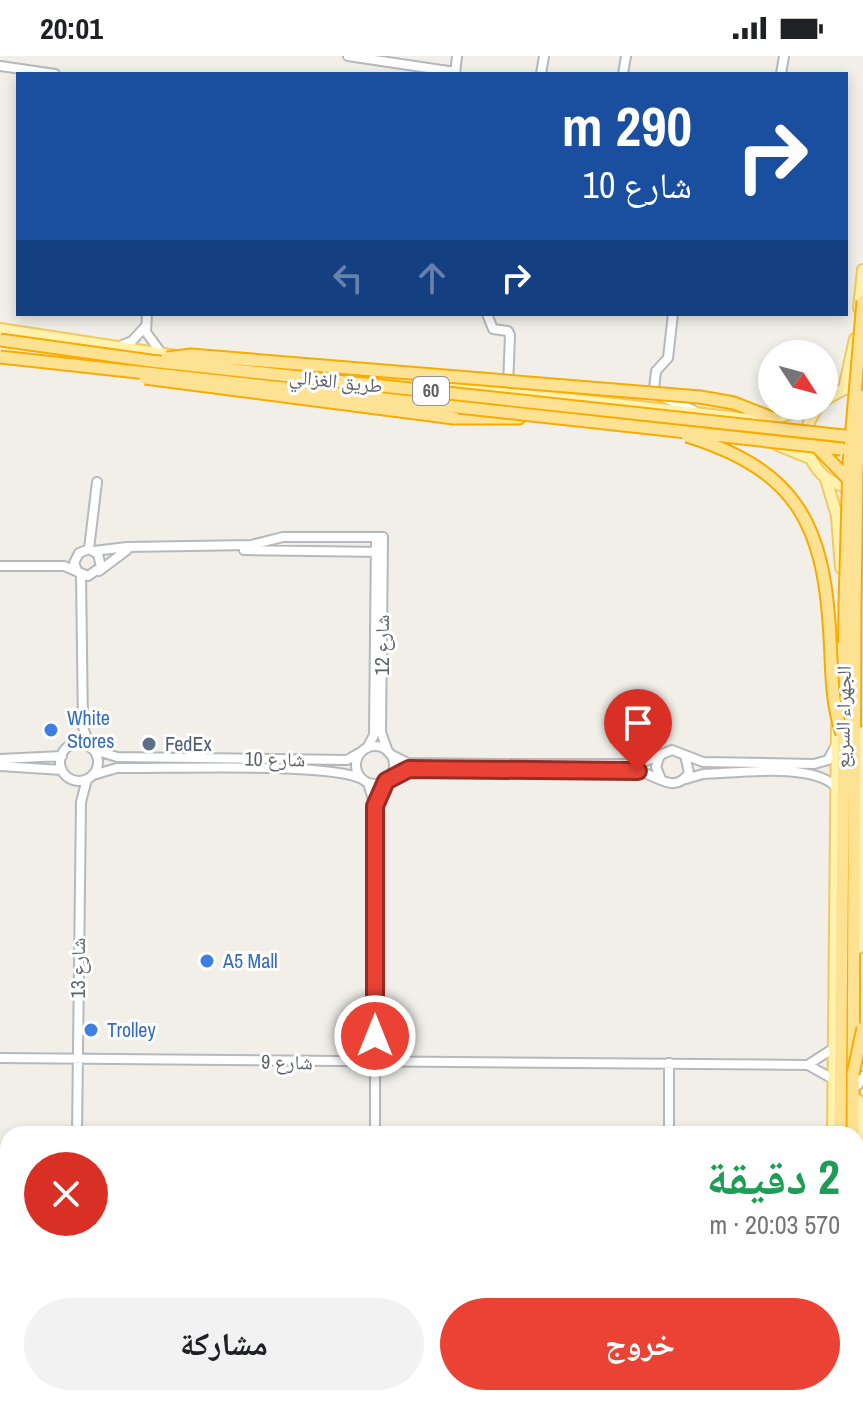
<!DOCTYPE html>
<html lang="ar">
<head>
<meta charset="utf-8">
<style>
	body { margin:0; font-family:"Archivo Narrow","Noto Naskh Arabic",sans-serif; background:#f2f2f2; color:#202124; direction:rtl; height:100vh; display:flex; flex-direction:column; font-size:30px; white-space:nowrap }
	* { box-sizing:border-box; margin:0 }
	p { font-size:26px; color:#757577 }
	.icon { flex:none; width:44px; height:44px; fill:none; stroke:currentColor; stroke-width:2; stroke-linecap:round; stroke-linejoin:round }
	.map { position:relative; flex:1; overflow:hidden; direction:ltr }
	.details { position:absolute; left:0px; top:1070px; width:864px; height:280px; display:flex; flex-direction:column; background:#fff; border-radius:24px 24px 0 0; box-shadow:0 4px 12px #0003; direction:rtl }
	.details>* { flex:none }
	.top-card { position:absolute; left:16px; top:16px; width:832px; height:244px; border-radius:0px; box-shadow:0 4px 12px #0003; direction:rtl; background:#1a4fa0; color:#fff; overflow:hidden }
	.needle { width:52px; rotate:126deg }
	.buttons { position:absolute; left:758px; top:284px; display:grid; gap:16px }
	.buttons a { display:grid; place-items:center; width:80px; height:80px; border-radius:50%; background:#fff; box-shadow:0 4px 12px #0003; font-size:40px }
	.pin { position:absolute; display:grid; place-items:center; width:68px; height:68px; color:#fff; margin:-82px -34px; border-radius:50% 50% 50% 0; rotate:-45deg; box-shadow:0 0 8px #0007 }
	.pin .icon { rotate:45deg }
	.me { position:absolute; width:88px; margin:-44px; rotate:0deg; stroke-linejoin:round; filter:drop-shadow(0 0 6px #0008) }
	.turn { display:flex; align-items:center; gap:28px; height:168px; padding:0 24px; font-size:36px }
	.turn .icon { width:104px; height:104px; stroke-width:2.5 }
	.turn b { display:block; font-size:56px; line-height:68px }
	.lanes { display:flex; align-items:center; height:76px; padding:0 24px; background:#0003; justify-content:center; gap:40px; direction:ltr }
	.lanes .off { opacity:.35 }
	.round { display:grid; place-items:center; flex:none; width:84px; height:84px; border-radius:42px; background:#f2f2f2 }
	.head { display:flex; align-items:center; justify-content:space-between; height:136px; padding:0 24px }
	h1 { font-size:48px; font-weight:800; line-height:60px; color:#1e9e55 }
	.cta { display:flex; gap:16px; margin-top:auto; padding:16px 24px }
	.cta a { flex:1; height:92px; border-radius:48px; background:#ea4335; color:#fff; font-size:32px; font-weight:800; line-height:92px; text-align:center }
	.cta a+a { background:#f2f2f2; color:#202124 }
	.status { display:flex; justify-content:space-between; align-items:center; height:56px; padding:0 40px; background:#fff; direction:ltr }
	.status svg { height:22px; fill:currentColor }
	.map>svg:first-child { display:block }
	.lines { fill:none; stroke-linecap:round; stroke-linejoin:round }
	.minor-casing { stroke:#b5b8bc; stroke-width:12 }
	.major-casing { stroke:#f2c960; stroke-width:14 }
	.highway-casing { stroke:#f9ab00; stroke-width:15 }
	.minor { stroke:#fff; stroke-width:8 }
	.major { stroke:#fff2af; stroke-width:10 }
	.highway { stroke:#fde293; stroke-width:11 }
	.highway-bridge-casing { stroke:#f9ab00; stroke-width:15; stroke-linecap:butt }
	.highway-bridge { stroke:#fde293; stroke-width:11 }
	.route-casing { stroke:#982c22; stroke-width:20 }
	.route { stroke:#ea4335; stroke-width:14 }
	.shop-dot { fill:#3f7fe0; stroke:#fff; stroke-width:3 }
	.service-dot { fill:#5c6f8a; stroke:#fff; stroke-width:3 }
	.labels { text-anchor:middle; stroke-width:6; stroke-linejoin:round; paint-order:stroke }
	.shield { fill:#fff; stroke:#8f9295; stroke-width:2 }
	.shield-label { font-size:18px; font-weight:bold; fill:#5f6368 }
	.street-label { font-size:20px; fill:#5f6368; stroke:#fff }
	.shop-label { font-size:20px; fill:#366cbe; stroke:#fff; text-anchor:start }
	.service-label { font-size:20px; fill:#4e5e75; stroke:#fff; text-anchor:start }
</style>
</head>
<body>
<div class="status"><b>20:01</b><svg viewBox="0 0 49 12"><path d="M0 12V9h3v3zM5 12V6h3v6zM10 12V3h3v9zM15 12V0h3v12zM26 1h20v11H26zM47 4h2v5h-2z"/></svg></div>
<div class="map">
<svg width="863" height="1350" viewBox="0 0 863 1350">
	<rect width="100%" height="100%" fill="#f1efe8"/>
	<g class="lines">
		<defs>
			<path id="minor" d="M348,0L455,16
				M0,10L55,18
				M455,18L457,0
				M541,18L544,0
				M623,18L626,0
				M781,18L784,0
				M147,258L146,276L162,298
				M487,258L493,273L508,275L510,279L508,330
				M673,258L668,302L656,315L654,333L660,340L693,354
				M117,291L132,285L145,271
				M89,493L97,426
				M244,494L382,496
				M94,495L127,491L251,489L283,481H383L381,676L388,696
				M0,510H64L88,520L101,511L98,498L89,493L79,497L74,507L78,516
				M99,515L127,494
				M81,518L83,671L90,691
				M60 706a19 19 0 1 1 38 0a19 19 0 1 1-38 0Z
				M356 709a19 19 0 1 1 38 0a19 19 0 1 1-38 0Z
				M367,692L374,679L376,481
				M92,693L117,701L347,704L361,696
				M390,698L408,707L495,708H636L660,700
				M685,699L703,706L814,708L828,704L836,689
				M0,703L62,700
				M0,710L62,714
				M93,719L117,712C164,713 330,706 362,723
				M388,723L409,713L638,715C657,719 674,739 689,717L685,699L672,694L660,699L656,711L661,723
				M686,723L703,718C736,717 813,706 836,731
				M368,727L375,750V1078
				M0,1002L808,1009L833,1023
				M809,1008L834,992
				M858,1029L863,1020
				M77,1078L81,746L87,723
				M669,1078V1007
				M0,1298H8
				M77,1350V1342
				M372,1350V1342
				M666,1350L667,1342"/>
			<path id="major" d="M859,252L863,214
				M0,273L176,300
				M311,314L767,365L813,350
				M844,333L855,283
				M824,344L844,333H863
				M806,382L809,366L818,350
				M778,389L810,402
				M809,398C818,422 838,433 863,432
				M826,423L837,460L841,512
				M838,644L839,592
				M859,892L863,676
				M833,1078L837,668
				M831,1350V1342
				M858,1350V1044"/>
			<path id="highway" d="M700,341L734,347L775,363
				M454,362H519
				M840,1078L845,548
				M853,1078L855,551
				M825,1350V1342
				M838,1350V1342
				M851,1350V1342"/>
		</defs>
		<!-- minor casing -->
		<use href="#minor" class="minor-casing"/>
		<!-- major casing -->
		<use href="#major" class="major-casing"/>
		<!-- highway casing -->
		<use href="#highway" class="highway-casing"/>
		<!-- minor -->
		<use href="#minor" class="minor"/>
		<!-- major -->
		<use href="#major" class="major"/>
		<!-- highway -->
		<use href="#highway" class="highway"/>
		<defs>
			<path id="highway-bridge" d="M0,284L151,305L863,382
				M0,301L841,393
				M167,302L191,299L700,341
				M145,322L454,362
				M687,380C798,415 824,469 830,581C832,615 831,645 842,678
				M816,390L849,424
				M845,548L849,407L863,245
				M855,551L857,412L863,340
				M853,1018L863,972"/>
		</defs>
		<!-- highway-bridge casing -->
		<use href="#highway-bridge" class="highway-bridge-casing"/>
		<!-- highway-bridge -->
		<use href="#highway-bridge" class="highway-bridge"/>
	</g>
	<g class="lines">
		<defs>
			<path id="route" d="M375,980V750L386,725L409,713L638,715"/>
		</defs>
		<!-- route casing -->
		<use href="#route" class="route-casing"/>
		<!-- route -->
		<use href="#route" class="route"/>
	</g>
	<!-- markers -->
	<g class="shop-dot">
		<circle cx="51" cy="674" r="8"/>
		<circle cx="207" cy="905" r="8"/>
		<circle cx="91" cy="974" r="8"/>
	</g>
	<circle class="service-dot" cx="149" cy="688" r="8"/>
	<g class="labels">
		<!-- shield labels -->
		<rect class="shield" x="413" y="321" width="36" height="28" rx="6"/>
		<g class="shield-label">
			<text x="431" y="341">60</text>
		</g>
		<!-- street labels -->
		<g class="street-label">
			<text transform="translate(336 325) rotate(6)" y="7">طريق الغزالي</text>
			<text transform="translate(382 589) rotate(-90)" y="7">شارع 12</text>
			<text transform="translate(843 661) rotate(-89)" y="7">الجهراء السريع</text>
			<text transform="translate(275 703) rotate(1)" y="7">شارع 10</text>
			<text transform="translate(78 912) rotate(-90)" y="7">شارع 13</text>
			<text transform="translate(287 1006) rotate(1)" y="7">شارع 9</text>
		</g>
		<!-- shop labels -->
		<g class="shop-label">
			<text x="67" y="669">White<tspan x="67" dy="23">Stores</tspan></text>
			<text x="223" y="912">A5 Mall</text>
			<text x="107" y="981">Trolley</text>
		</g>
		<!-- service labels -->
		<g class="service-label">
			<text x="165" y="695">FedEx</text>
		</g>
	</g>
</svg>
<div class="buttons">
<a><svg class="needle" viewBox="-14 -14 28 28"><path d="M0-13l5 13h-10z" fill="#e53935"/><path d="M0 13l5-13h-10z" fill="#757577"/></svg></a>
</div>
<div class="pin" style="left:638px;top:715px;background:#d93025"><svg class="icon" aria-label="arrive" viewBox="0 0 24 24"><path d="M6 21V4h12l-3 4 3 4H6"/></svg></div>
<svg class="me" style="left:375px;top:980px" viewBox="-20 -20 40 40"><circle r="17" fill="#ea4335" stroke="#fff" stroke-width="3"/><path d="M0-11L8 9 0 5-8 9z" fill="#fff"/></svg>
<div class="top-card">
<div class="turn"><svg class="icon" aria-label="right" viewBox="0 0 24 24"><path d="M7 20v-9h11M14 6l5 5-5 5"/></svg><div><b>290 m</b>شارع 10</div></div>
<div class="lanes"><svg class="icon off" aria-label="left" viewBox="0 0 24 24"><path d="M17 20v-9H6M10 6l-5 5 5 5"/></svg><svg class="icon off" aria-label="ahead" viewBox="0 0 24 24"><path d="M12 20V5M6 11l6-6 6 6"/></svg><svg class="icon" aria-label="right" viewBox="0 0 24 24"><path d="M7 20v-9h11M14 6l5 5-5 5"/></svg></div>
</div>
<section class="details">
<div class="head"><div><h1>2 دقيقة</h1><p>570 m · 20:03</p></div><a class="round" style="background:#d93025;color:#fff"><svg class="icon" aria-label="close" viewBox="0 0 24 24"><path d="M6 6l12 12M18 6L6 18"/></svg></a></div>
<div class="cta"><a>خروج</a><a>مشاركة</a></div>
</section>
</div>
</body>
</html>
